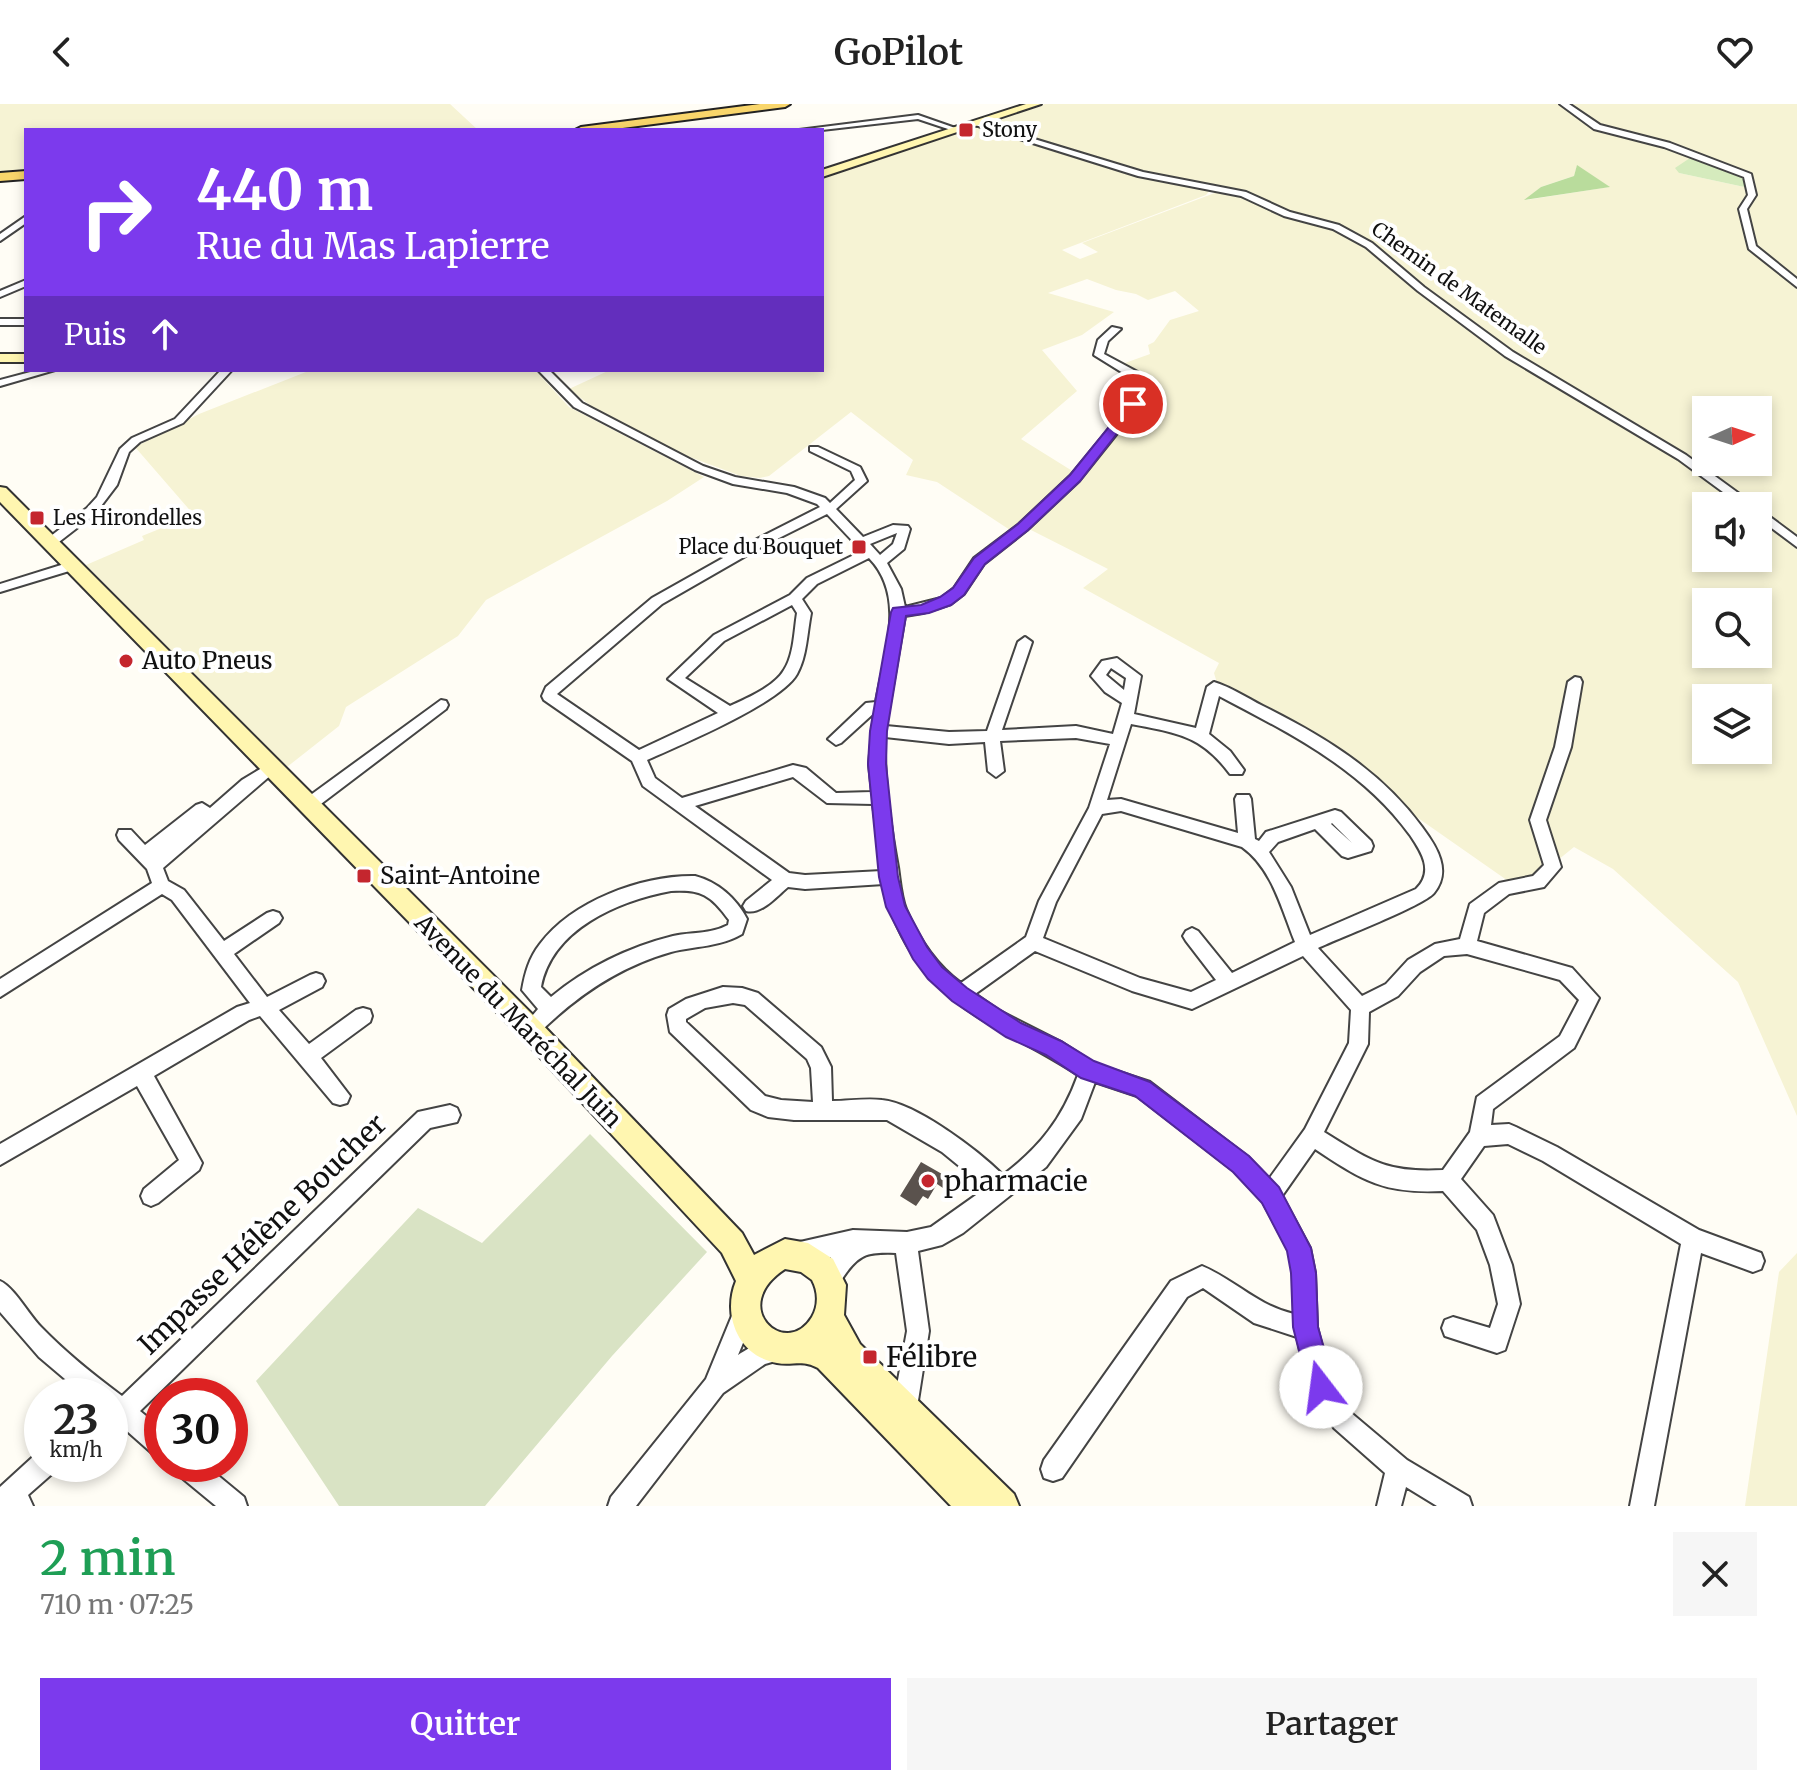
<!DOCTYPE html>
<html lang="fr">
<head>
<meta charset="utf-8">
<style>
	body { margin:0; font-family:Merriweather,serif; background:#f6f6f6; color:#222; height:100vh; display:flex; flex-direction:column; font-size:30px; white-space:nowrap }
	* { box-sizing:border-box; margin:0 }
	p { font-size:26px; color:#767676 }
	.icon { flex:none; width:44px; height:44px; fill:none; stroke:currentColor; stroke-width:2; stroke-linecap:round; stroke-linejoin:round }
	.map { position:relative; height:1402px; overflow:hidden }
	.panel { display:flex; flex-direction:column; background:#fff; flex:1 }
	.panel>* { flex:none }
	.banner { position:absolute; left:24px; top:24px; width:800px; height:244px; border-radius:0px; box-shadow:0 4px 12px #0003; background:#7c3aed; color:#fff; overflow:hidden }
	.needle { width:52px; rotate:87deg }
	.fabs { position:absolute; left:1692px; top:292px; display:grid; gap:16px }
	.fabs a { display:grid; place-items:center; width:80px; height:80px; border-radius:0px; background:#fff; box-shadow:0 4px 12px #0003; font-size:40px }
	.speed { position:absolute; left:24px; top:1274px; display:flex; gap:16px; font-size:40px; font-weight:700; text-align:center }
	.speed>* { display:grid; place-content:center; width:104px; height:104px; border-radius:50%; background:#fff; box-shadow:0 4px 12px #0003; line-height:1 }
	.speed small { font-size:20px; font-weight:400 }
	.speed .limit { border:12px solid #d22; background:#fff; color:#111 }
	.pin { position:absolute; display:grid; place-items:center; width:68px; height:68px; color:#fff; margin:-34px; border:4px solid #fff; border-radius:50%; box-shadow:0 2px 8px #0007 }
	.me { position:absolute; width:88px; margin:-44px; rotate:345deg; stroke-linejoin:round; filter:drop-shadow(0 0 6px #0008) }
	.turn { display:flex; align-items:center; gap:28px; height:168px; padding:0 40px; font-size:36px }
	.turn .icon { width:104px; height:104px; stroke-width:2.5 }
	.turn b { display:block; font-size:56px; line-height:68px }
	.then { display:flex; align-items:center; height:76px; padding:0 40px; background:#0003; gap:16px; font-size:30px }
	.round { display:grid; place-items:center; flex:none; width:84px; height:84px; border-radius:0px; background:#f6f6f6 }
	.overview { display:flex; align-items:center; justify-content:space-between; height:136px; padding:0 40px }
	h1 { font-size:48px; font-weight:600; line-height:60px; color:#1e9e55 }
	.button { display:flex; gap:16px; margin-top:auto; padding:16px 40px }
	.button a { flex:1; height:92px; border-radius:0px; background:#7c3aed; color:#fff; font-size:32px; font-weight:600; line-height:92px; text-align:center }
	.button a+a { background:#f6f6f6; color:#222 }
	header { display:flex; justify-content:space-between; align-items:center; height:104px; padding:0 40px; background:#fff; font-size:36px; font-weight:600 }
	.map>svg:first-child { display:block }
	.farmland { fill:#f6f3d4; fill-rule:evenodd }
	.green { fill:#d5ebbd }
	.forest { fill:#b9dc9c }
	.cemetery { fill:#d9e3c4 }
	.building { fill:#5a524d }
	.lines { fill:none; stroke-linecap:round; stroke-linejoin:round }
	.street-casing { stroke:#444; stroke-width:4 }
	.secondary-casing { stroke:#333; stroke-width:4 }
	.primary-casing { stroke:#222; stroke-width:4 }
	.street { fill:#fff; fill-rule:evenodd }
	.secondary { fill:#fff6b0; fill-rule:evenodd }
	.primary { fill:#f9d66b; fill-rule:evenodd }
	.route { fill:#7c3aed; stroke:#51269a; stroke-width:2 }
	.poi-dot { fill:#c4262e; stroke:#fff; stroke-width:3 }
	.labels { text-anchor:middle; stroke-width:8; stroke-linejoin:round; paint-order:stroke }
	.far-poi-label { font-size:20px; fill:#111; stroke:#fff; text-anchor:start }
	.far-street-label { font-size:20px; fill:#111; stroke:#fff }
	.poi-label { font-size:24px; fill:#111; stroke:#fff; text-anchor:start }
	.street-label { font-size:24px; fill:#111; stroke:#fff }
	.near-poi-label { font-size:28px; fill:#111; stroke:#fff; text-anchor:start }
	.near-street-label { font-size:28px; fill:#111; stroke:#fff }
</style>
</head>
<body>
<header><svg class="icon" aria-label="back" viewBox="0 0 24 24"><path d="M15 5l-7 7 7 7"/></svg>GoPilot<svg class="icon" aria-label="heart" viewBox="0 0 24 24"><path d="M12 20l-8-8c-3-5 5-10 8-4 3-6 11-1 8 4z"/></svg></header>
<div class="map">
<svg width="1797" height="1402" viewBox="0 0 1797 1402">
	<rect width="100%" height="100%" fill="#fffdf5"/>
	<!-- farmland -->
	<path class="farmland" d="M0,0H450L478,26H26V71L0,73Z
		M1045,0H1797V178L1754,143L1745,106L1755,91L1750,72L1647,36L1693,52L1679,69L1749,84L1750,90L1741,105L1749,142L1797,181V435L1758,402L1686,352L1513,249L1424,184L1372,140L1342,124L1289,109L1245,89L1168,76L985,20ZM1577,62L1609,83L1526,96L1541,83L1574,72ZM1706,306H1758V358H1706Z
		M981,21L1105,59L1211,85L1206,91L1062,146L1080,155L1098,148L1082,139L1220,87L1242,90L1272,104L1322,119L1367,141L1478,229L1680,354L1747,402H1706V454H1758V411L1797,441V1012L1738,878L1613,765L1574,743L1521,786L1418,714L1411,712L1383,680L1347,651L1218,582L1214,569L1219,559L1083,484L1108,465L1029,425L1077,376L1073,369L1010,426L937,378L906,371L913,356L851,308L769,372L760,374L741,372L687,352L595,305L569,285L610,266H822V73ZM1087,175L1116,186L1136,190L1148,196L1175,187L1199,207L1170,216L1154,238L1148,241L1150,250L1125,259L1135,272L1150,276L1074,368L1021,335L1077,287L1042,246L1082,231L1114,208L1048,189ZM1706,498H1758V550H1706ZM1706,594H1758V646H1706Z
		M311,266H535L569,303L704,373L667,397L486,496L458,532L346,603L339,622L287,663L86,461L144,436L142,432L194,411L135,343L199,310Z
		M1797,1149V1402H1745L1779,1168Z"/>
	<!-- green -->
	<path class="green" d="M1693,52L1745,72L1749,84L1679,69L1675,64Z"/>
	<!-- forest -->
	<path class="forest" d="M1577,61L1610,83L1524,96L1541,83L1574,72Z"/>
	<!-- cemetery -->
	<path class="cemetery" d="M590,1030L707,1148L612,1252L485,1402H339L256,1277L418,1104L482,1139Z"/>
	<!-- building -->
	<path class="building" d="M921,1058L949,1074L943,1084L937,1080L928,1095L923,1092L916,1102L900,1092Z"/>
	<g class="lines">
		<defs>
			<path id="street" d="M1560,0H1569L1600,21L1670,39L1751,70L1756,91L1747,105L1756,142L1797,175V183L1749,145L1739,105L1748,91L1744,73L1664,43L1594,25Z
				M918,11L961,26L957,28L918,15L822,26H799Z
				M975,17L1143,68L1246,88L1290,108L1339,121L1372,139L1424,183L1513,248L1686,351L1756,402H1742L1678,355L1505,252L1418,187L1366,143L1333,125L1284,112L1241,92L1138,72L975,21Z
				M26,112V119L0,137V130Z
				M26,176V182L0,193V187Z
				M0,215H26V221H0Z
				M1112,223L1121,225L1108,237L1104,250L1145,272L1155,282L1079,377L1027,426L984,460L964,490L951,500L923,509L905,512L886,622L949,628L987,627L1018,538L1025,533L1032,538L1002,626L1076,622L1113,630L1122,599L1105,588L1091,572L1102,557L1117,554L1141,572L1134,610L1196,624L1207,583L1214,578C1231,583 1247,594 1263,602C1325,633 1381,667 1422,723C1437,743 1452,767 1434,789C1423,802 1339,834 1318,844L1362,892L1386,880L1408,856L1435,840L1460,835L1470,800L1499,779L1533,772L1544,761L1530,716L1555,643L1568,578L1575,573L1580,574L1582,578L1571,643L1546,716L1561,763L1544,783L1509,790L1484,809L1477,837L1572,864L1599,894L1574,944L1493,1005L1491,1021L1509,1020L1516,1023L1557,1043L1699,1126L1761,1149L1764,1157L1761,1165L1753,1168L1701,1149L1654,1402H1630L1681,1140L1543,1057L1508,1040L1484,1042L1461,1075L1493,1111L1512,1161L1520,1200L1505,1246L1497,1249L1445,1232L1442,1224L1445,1216L1453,1213L1490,1224L1498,1200L1490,1161L1477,1126L1443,1087C1384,1090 1363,1077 1315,1045L1282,1092L1310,1144L1315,1169L1317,1223L1331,1278L1350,1308L1407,1356L1469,1393L1472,1402H1437L1406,1383L1401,1402H1377L1385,1369L1334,1324L1309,1283L1297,1233L1254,1219L1203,1184L1187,1193L1062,1374L1053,1377L1044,1374L1041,1365L1044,1356L1171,1177L1202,1162C1235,1176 1258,1202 1294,1210L1293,1169L1289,1147L1263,1098L1234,1067L1137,992L1095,978L1081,1015L1046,1063L963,1129L942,1141L918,1147L929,1227L917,1303L913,1311L905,1315L897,1311L893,1303L907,1227L896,1149C869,1148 860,1149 844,1172C839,1179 837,1183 829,1186L821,1183L818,1175L831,1153L800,1160L792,1157L789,1149L792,1141L800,1138L853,1126L907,1128L931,1123L986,1084L942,1048L887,1016H794L768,1013L751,1006L670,928L667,911L669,905L686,895L723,883L742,884L758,889L821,943L831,963L832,997C849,997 866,994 882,996C916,999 979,1047 1003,1071C1040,1043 1062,1015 1078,971C1010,926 942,910 902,832C893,814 887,800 884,780L805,785L788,783C776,793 761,811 746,807L743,802L746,797L772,776L643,682L632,657L544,596L542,592L546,583L652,494L755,436L820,403L817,400L787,389L733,380L695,366L574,303L538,266H549L582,299L703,362L735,373L794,383L825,394L830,399L855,376L851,367L810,347V343H818L860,363L867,377L836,405L863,433L893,421L908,422L910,425L904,445L887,459L901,485L905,503L941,494L954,484L974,454L1019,420L1071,371L1144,282L1094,251L1098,236ZM827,410L862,447L807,474L790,491L714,531L668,575L718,609L639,646L557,590L662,500L763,442ZM897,429L893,440L880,451L870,440ZM869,454C907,493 884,551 876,598L866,599L828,635L836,641L841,639L874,609L869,660L872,688L836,689L806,664L793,661L682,694L655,674L647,656C680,641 781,599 797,570C807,552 807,529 811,509L802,495L817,480ZM792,501L797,509C794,527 794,551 784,566C774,583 747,594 730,602L685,574L724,537ZM1111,564L1126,574L1124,586L1106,571ZM1219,592C1291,630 1361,664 1410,731C1422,749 1434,767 1416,785L1310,831L1291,783L1269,748L1278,738L1315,725L1342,752L1348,754L1371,747L1373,742L1371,737L1341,708L1335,706L1266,728L1259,737L1255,735L1251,695L1249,691H1237L1235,695L1238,729L1121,695L1107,696L1131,620C1177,629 1201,631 1230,670H1242L1244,666L1230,647L1209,630ZM885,633L949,640L985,638L988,667L996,673L1004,667L1000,637L1076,634L1110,640L1089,704L1039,797L1026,833L961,879C936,861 918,833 906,805C901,793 900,776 898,763C890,720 884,677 885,633ZM793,673L827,699L873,700L882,767L805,771L789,769L695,702ZM1121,707L1242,743C1272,764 1282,806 1295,838L1232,869L1198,827L1192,824L1186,827L1183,832L1186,837L1216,876L1191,888L1140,874L1043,834L1056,798L1102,710ZM1332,719L1352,739L1331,720ZM1035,847L1132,887L1192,905L1303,852L1351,906L1349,939L1305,1025L1269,1075L1248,1053L1150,978L1095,960L1061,938L998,906L975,890ZM1467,850L1560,876L1579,896L1560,932L1477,993L1470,1028L1443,1066C1386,1069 1371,1057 1324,1028L1368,940L1369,908L1398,892L1420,868L1444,852ZM733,899L745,901L807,955L811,964L813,998L781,996L765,992L686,918V915L705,904Z
				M38,266H55L0,282V276Z
				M221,266H232L183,319L140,338L129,348L117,381L95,410L55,441H47V435L87,404L97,393L120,345L132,334L175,315Z
				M1758,404L1797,433V443L1758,414Z
				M74,457L80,461L79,464L0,488V480Z
				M441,596L446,597L448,601L446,605L313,706H301L299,702L301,698Z
				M270,659L275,661L278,665L163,764L168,777L184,786L224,837L267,809L273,807L279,809L282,814L279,819L234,850L267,893L310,871L316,869L322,871L325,877L322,883L279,906L309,940L356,906L363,904L370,906L372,912L370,918L321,954L350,992L347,999L340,1001L333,999L260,912L249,916L154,972L202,1059L199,1066L158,1099L151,1102L144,1099L141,1092L144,1085L179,1056L137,982L0,1061V1040L237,903L250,899L172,796L162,790L0,893V875L152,779L147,765L119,736L117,731L119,726H131L145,741L196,701L202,699L210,704L242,676Z
				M695,772C718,778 736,794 747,815L742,830C720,843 695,842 671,848C618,863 575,893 537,931L530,934L523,931L521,925L538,905L522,886C525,869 529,854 540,840C572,797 642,771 695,772ZM671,787C701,785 711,791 729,816L728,821C711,830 691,828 673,832C629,843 586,864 551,893L541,883C552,825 618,797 671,787Z
				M450,1001L457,1004L460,1011L457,1018L430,1024L140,1307L162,1325V1353L153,1350L110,1312V1292H85L39,1253L0,1208V1177C14,1183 29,1211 41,1223C65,1248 95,1272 122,1292L418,1008Z
				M744,1199L752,1202L755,1210L738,1251C752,1242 769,1231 786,1238L789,1246L786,1254L765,1260L723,1289L636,1402H608L611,1393L706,1275L736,1202Z
				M42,1349V1360H56L53,1369L28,1391L33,1402H0V1383L35,1351Z
				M173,1360H204L244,1393L247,1402H216L176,1369Z"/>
			<path id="secondary" d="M1026,0H1041L822,73V66Z
				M0,250H26V258H0Z
				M0,383L6,384L539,917L742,1129L754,1151L785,1135L808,1139L833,1155L846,1181L844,1211L860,1240L1014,1390L1019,1402H951L818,1264C802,1255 793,1262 777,1259C738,1252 722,1211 736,1177L722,1149L521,933L0,398ZM785,1165L801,1168L812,1176C818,1187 819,1201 812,1213C786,1256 727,1203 785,1165Z"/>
			<path id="primary" d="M760,0H790L785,3L607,26H575L581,23Z
				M26,67V75L0,77V69Z"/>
		</defs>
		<!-- street casing -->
		<use href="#street" class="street-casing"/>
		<!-- secondary casing -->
		<use href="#secondary" class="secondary-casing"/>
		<!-- primary casing -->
		<use href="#primary" class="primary-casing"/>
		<!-- street -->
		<use href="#street" class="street"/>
		<!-- secondary -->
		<use href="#secondary" class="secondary"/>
		<!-- primary -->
		<use href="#primary" class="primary"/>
	</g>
	<!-- route -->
	<path class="route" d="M1129,298L1140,300L1080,377L1028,426L985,460L964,491L951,501L929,509L906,512L887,627L886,660L898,773L905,802L927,843L942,863L967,884L1021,919L1061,937L1094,957L1150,978L1249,1052L1279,1083L1311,1144L1316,1169L1318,1223L1335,1283L1331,1292L1321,1296L1312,1292L1308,1283L1293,1223L1291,1169L1287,1147L1262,1099L1233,1068L1135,992L1081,974L1046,951L1006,933L952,897L928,875L913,855L886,803L879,773L868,660L870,627L891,508L893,504L921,501L940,493L953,484L974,454L1018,420L1070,371Z"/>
	<!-- markers -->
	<g class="poi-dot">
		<rect x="958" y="18" width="16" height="16" rx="4"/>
		<rect x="29" y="406" width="16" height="16" rx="4"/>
		<rect x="851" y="435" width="16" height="16" rx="4"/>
		<circle cx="126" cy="557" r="8"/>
		<rect x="356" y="764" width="16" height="16" rx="4"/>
		<circle cx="928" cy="1077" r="8"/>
		<rect x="862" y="1245" width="16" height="16" rx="4"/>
	</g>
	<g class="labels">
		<!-- far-poi labels -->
		<g class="far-poi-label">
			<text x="982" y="33">Stony</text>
			<text x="53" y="421">Les Hirondelles</text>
			<text x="843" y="450" text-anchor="end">Place du Bouquet</text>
		</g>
		<!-- far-street labels -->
		<g class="far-street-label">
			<text transform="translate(1459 184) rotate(36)" y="7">Chemin de Matemalle</text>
		</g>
		<!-- poi labels -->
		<g class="poi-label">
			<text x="142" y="565">Auto Pneus</text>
			<text x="380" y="780">Saint-Antoine</text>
		</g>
		<!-- street labels -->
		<g class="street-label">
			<text transform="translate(518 917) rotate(46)" y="8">Avenue du Maréchal Juin</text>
		</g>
		<!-- near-poi labels -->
		<g class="near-poi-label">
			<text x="944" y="1087">pharmacie</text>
			<text x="886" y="1263">Félibre</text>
		</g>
		<!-- near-street labels -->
		<g class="near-street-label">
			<text transform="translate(262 1130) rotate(-44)" y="10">Impasse Hélène Boucher</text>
		</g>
	</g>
</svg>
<div class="fabs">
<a><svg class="needle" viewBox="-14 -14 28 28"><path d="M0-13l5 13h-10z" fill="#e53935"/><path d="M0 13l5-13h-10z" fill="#767676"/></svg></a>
<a><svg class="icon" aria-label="sound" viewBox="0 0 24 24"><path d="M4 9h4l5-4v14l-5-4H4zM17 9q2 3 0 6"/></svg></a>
<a><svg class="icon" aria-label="search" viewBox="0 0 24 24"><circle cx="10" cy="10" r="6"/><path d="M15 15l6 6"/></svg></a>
<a><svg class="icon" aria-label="layers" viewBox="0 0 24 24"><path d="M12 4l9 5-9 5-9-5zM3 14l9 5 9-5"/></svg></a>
</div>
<div class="speed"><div>23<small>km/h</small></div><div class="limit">30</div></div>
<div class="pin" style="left:1133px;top:300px;background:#d93025"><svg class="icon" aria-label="arrive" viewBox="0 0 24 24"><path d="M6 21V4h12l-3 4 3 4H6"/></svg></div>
<svg class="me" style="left:1321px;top:1283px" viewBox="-20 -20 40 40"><circle r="19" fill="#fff"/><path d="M0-13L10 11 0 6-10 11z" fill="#7c3aed"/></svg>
<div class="banner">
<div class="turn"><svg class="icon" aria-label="right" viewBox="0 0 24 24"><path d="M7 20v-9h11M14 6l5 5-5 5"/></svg><div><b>440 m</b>Rue du Mas Lapierre</div></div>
<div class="then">Puis<svg class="icon" aria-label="ahead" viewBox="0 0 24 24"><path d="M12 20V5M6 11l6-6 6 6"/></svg></div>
</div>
</div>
<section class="panel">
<div class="overview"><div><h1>2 min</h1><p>710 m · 07:25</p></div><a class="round"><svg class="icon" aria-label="close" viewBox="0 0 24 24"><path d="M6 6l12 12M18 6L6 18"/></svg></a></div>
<div class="button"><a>Quitter</a><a>Partager</a></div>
</section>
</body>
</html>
